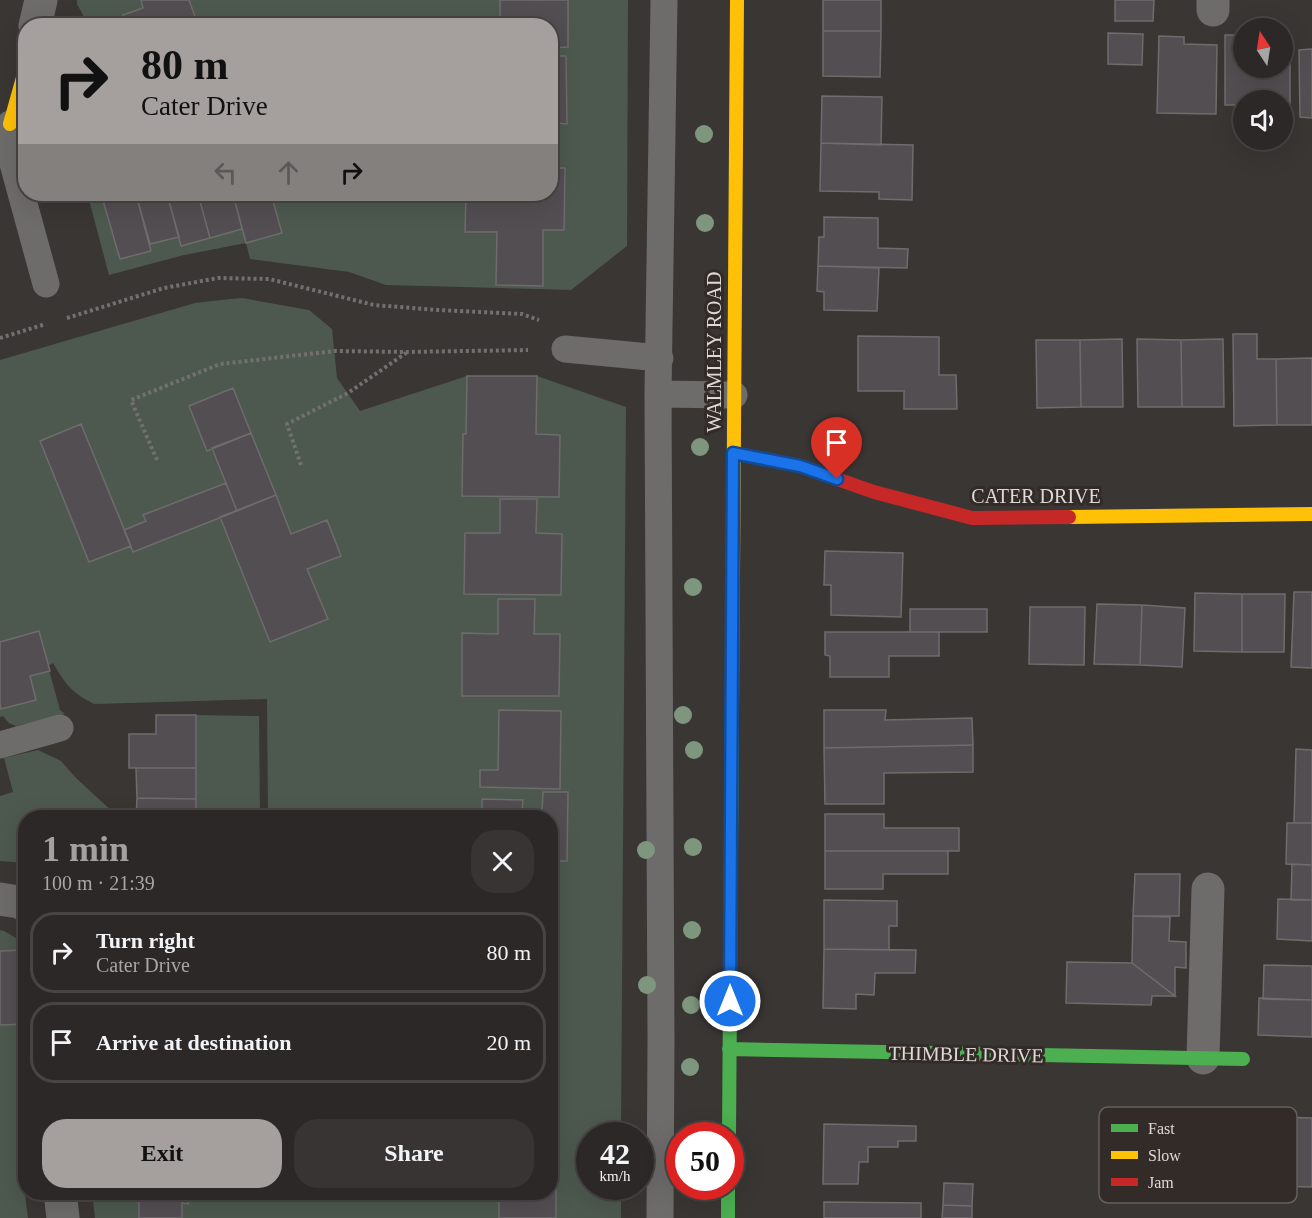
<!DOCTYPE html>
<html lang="en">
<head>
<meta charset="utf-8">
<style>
	body { margin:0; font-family:Georgia,serif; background:#383433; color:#f1f3f6; height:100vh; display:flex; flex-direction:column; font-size:22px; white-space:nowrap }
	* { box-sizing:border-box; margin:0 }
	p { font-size:20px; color:#a6a6a7 }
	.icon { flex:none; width:33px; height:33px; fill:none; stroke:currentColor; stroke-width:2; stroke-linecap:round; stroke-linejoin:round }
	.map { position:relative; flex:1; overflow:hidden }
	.sheet { position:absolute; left:18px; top:810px; width:540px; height:390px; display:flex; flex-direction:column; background:#2c2827; border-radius:24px; box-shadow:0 6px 24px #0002,0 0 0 2px #484444 }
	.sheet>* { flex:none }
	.top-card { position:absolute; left:18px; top:18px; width:540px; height:183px; border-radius:24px; box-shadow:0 6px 24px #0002,0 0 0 2px #484444; background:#a5a09e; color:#111; overflow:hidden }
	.needle { width:39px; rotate:348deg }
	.fabs { position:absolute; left:1233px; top:18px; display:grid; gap:12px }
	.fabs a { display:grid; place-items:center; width:60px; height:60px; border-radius:50%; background:#2c2827; box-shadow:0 6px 24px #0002,0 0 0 2px #484444; font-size:30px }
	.speed { position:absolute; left:576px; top:1122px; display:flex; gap:12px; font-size:30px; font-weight:700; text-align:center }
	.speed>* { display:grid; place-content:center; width:78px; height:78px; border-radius:50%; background:#2c2827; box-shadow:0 6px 24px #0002,0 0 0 2px #484444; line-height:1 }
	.speed small { font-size:15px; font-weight:400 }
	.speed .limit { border:9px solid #d22; background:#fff; color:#111 }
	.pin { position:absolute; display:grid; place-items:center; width:51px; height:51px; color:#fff; margin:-62px -26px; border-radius:50% 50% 50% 0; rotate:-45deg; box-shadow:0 0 6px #0007 }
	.pin .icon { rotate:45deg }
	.me { position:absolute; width:66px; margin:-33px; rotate:0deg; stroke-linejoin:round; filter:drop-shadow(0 0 4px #0008) }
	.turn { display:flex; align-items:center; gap:21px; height:126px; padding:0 24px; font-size:27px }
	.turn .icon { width:78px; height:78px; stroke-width:2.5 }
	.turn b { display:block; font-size:42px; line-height:51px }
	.lanes { display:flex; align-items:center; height:57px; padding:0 24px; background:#0003; justify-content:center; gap:30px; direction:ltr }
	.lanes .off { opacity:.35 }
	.round { display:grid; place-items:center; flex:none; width:63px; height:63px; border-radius:24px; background:#383433 }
	.overview { display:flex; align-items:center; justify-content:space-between; height:102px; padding:0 24px }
	h1 { font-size:36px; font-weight:700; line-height:45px; color:#a5a09e }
	.action { display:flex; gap:12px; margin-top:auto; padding:12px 24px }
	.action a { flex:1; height:69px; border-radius:24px; background:#a5a09e; color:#111; font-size:24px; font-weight:700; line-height:69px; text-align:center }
	.action a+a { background:#383433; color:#f1f3f6 }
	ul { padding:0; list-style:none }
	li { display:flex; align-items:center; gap:18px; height:81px; margin:0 12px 9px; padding:0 12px; border:3px solid #484444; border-radius:24px }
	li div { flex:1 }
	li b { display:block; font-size:22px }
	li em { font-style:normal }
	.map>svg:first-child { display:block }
	.green { fill:#4d594e }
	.building { fill:#524e52; stroke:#6e6c6d; stroke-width:1.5 }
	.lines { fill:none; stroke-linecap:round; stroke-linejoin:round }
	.path { stroke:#727070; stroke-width:4; stroke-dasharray:3 3; stroke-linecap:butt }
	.lane { stroke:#6d6c6b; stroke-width:27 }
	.street { stroke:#6d6c6b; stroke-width:33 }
	.fast { stroke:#4caf50; stroke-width:14 }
	.slow { stroke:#ffc107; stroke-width:14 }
	.jam { stroke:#c62828; stroke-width:14 }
	.tree { fill:#7f967e }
	.route-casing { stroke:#114b97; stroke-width:15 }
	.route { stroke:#1a73e8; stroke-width:10 }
	.labels { text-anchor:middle; stroke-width:6; stroke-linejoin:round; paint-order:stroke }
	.street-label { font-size:20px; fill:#ded9d7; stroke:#322b28 }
	.key { fill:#322b28; stroke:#665f5d; stroke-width:1.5 }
	.key-label { font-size:16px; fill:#ded9d7 }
</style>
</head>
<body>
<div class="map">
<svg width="1312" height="1218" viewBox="0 0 1312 1218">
	<rect width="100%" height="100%" fill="#3a3634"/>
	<!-- green -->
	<path class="green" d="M77,0H628L627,246L571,290L386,285L349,272L250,259L246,243L184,255L109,275L89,200L102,197V194H550V26H89L77,4Z
		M242,298L309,310L332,329L337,378L360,411L467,376H537L626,407L621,1135L590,1136V1186L621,1187V1218H95L92,1193L550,1192V818L268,817L267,699L94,704C71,692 66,685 53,663L48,666L60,710L65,714L16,726L9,723L3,716L0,717V360L195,303L221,300Z
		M196,715L259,716L260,817H196Z
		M38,750L61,761L76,778L114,813H136V818H26L25,863L0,861V796L13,792L4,758Z
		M0,930L4,931L25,943L26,1058L18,1101L19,1147L28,1218H0Z"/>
	<!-- building -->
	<path class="building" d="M141,0H189L198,25L127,26L123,15L143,8Z
		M500,0H568V47L550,48V26H500Z
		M823,0H881V31H823Z
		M1115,0H1154L1153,21H1115Z
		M823,31H881L880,77L823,76Z
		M1108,33L1143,34L1142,65L1108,64Z
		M1225,35H1244V68H1282V49H1290V118H1282V100H1244V105H1225Z
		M1159,36L1184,37V44L1217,45L1216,114L1157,113Z
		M1312,49V118L1300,117L1299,50Z
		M550,56H566L567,124L558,123V146L550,145Z
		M822,96L882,97L881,145L821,143Z
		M821,143L913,145L912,200L879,199V192L820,191Z
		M550,168H565L564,230H543V286L496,285L497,232H465L466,194H550Z
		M114,194H136L151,251L120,259L102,197Z
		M136,194H167L179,237L150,244Z
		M167,194H198L210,238L181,246Z
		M198,194H233L242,229L210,238Z
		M233,194H271L282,233L246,243Z
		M824,217L878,218V248L908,249L907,268L818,266L819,237H824Z
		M818,266L879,268L877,311L824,310V292L817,291Z
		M1233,334H1257V359H1276L1277,425L1234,426Z
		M858,336L939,337V375H956L957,409H904V391H858Z
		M1122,339L1123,407H1081L1080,340Z
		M1137,339L1181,340L1182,407H1138Z
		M1223,339L1224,407H1182L1181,340Z
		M1036,340H1080L1081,407L1037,408Z
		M1312,358V425H1277L1276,359Z
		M467,376H537L536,434L560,435L559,497L462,496L463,434H466Z
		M233,388L251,433L207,451L189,406Z
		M81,424L131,546L89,562L40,441Z
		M251,433L276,495L237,511L212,448Z
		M226,483L237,511L133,552L124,530L146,521L143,515Z
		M276,495L291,534L327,520L341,556L307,569L328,619L270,642L220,517Z
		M500,499H537L536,533L562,534L561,595L464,594L465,533H500Z
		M825,551L903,553L901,617L831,615V585H824Z
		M1294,592H1312V668L1291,667Z
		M1195,593L1242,594V652L1194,651Z
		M1242,594H1285L1284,652H1242Z
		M498,599H535L534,634H560L559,696H462V633L498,634Z
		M1097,604L1142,605L1140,665L1094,664Z
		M1142,605L1185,608L1182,667L1140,665Z
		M1030,607H1085L1084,665L1029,664Z
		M910,609H987V632H910Z
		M39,631L50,671L30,676L36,700L1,709L0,704V642Z
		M825,632H939V656H889V677H830V656L825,655Z
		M499,710L561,711L560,789L480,787V770H498Z
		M824,710H886L885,720L972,718L973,745L824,748Z
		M156,715H196V768H129V734H156Z
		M973,745V772L884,773V804H825L824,748Z
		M1296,749L1312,750V823H1294Z
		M136,768H196V799L137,798Z
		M543,792H568L567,861H550V818H482V799L523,800L522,812L542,811Z
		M137,798L196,799V818H136Z
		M825,814H884V828H959V851H825Z
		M1287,823H1312V865L1286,864Z
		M825,851H948V874H883V889H825Z
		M550,861L559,862L558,926H550Z
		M1292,864L1312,865V900H1291Z
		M1135,874H1180L1179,916H1133Z
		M1278,899L1312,900V941L1277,939Z
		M824,900L897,901V926H889V950L824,949Z
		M1133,916L1170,917L1169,941L1186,942V968L1175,967V996L1132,963Z
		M550,926H558V987L550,986Z
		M824,949L916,950L915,973H875L874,995L856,994V1009L823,1008Z
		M26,950V1024L0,1025V951Z
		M1067,962L1132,963L1175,996H1152L1151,1005L1066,1003Z
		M1264,965L1312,966V1000L1263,999Z
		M550,986L558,987V1051H550Z
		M1259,998L1312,1000V1037L1258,1035Z
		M550,1051H558L557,1117H550Z
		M550,1117H557L556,1180H550Z
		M1280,1117L1312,1118V1187L1223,1185L1224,1120H1269V1124H1281Z
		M824,1124L916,1126V1141H898V1147H868V1162H859L858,1184H823Z
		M550,1180H556V1218H499V1192H550Z
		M944,1183L973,1184L972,1206L943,1205Z
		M120,1192H188V1204L182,1203V1218H139V1201H120Z
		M824,1202L921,1203V1218H824Z
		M943,1205L972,1206V1218H942Z"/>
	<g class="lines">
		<!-- path -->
		<path class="path" d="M67,318L164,288L218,278L269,279L374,305L438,310L522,314L539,320
			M0,338L46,324
			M157,460L131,400L220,364L335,351L406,352L528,350
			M301,465L287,424L348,393L406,353"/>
		<!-- lane -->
		<path class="lane" d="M10,124L9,149L46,284
			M565,349L660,358
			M658,394L734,395
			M0,745L60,728
			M660,1218L661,1039L658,394L664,0"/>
		<!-- street -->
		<path class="street" d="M1213,0V10
			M35,26L41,0
			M0,899L19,902L26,906
			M1203,1058L1208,889
			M60,1192L63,1218"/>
		<!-- fast -->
		<path class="fast" d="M729,1049L1243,1059
			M729,1136L733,572
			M728,1186V1218"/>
		<!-- slow -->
		<path class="slow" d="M10,124L26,67
			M1069,517L1312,514
			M733,572L737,0"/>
		<!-- jam -->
		<path class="jam" d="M733,453L800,466L874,492L972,518L1069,517"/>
	</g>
	<!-- trees -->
	<g class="tree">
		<circle cx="704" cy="134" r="9"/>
		<circle cx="705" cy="223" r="9"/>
		<circle cx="700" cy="447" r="9"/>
		<circle cx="693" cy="587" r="9"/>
		<circle cx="683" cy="715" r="9"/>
		<circle cx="694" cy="750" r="9"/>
		<circle cx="693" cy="847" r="9"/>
		<circle cx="646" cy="850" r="9"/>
		<circle cx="692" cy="930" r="9"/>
		<circle cx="647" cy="985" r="9"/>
		<circle cx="691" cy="1005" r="9"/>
		<circle cx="690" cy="1067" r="9"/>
	</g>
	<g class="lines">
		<defs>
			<path id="route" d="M730,1001L733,453L800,466L837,479"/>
		</defs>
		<!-- route casing -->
		<use href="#route" class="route-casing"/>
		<!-- route -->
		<use href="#route" class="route"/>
	</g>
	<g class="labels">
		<!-- street labels -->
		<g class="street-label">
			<text transform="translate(714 352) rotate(-90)" y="7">WALMLEY ROAD</text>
			<text x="1036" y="503">CATER DRIVE</text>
			<text transform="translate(966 1054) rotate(1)" y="7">THIMBLE DRIVE</text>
		</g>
	</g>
	<!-- legend -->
	<rect x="1099" y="1107" width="198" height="96" rx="9" class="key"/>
	<rect x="1111" y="1124" width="27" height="8" fill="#4caf50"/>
	<rect x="1111" y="1151" width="27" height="8" fill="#ffc107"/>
	<rect x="1111" y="1178" width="27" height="8" fill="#c62828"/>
	<g class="key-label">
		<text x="1148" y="1134">Fast</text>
		<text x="1148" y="1161">Slow</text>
		<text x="1148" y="1188">Jam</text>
	</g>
</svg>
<div class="fabs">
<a><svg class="needle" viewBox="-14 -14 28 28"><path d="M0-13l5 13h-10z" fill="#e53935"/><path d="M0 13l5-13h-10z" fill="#a6a6a7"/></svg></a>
<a><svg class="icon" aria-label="sound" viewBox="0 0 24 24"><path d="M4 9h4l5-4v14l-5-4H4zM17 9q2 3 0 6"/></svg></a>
</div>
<div class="speed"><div>42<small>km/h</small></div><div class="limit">50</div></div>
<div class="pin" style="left:837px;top:479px;background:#d93025"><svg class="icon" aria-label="arrive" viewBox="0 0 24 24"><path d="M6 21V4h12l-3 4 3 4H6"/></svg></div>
<svg class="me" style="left:730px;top:1001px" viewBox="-20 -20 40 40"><circle r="17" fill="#1a73e8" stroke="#fff" stroke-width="3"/><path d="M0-11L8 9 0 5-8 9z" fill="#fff"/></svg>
<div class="top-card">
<div class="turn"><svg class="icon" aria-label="right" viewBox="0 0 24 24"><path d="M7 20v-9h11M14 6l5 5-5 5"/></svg><div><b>80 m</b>Cater Drive</div></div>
<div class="lanes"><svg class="icon off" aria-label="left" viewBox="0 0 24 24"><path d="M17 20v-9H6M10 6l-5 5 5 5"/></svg><svg class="icon off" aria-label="ahead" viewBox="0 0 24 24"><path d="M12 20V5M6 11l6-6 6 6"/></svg><svg class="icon" aria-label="right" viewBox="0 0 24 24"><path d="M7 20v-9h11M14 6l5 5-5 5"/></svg></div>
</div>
<section class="sheet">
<div class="overview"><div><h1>1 min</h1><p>100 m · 21:39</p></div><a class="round"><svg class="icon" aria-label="close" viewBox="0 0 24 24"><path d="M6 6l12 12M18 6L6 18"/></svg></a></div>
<ul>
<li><svg class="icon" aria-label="right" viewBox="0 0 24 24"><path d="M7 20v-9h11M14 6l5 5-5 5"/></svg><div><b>Turn right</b><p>Cater Drive</p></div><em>80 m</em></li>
<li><svg class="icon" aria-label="arrive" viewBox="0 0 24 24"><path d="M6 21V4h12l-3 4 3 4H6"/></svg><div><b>Arrive at destination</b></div><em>20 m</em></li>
</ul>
<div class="action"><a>Exit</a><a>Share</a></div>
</section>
</div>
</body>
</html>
